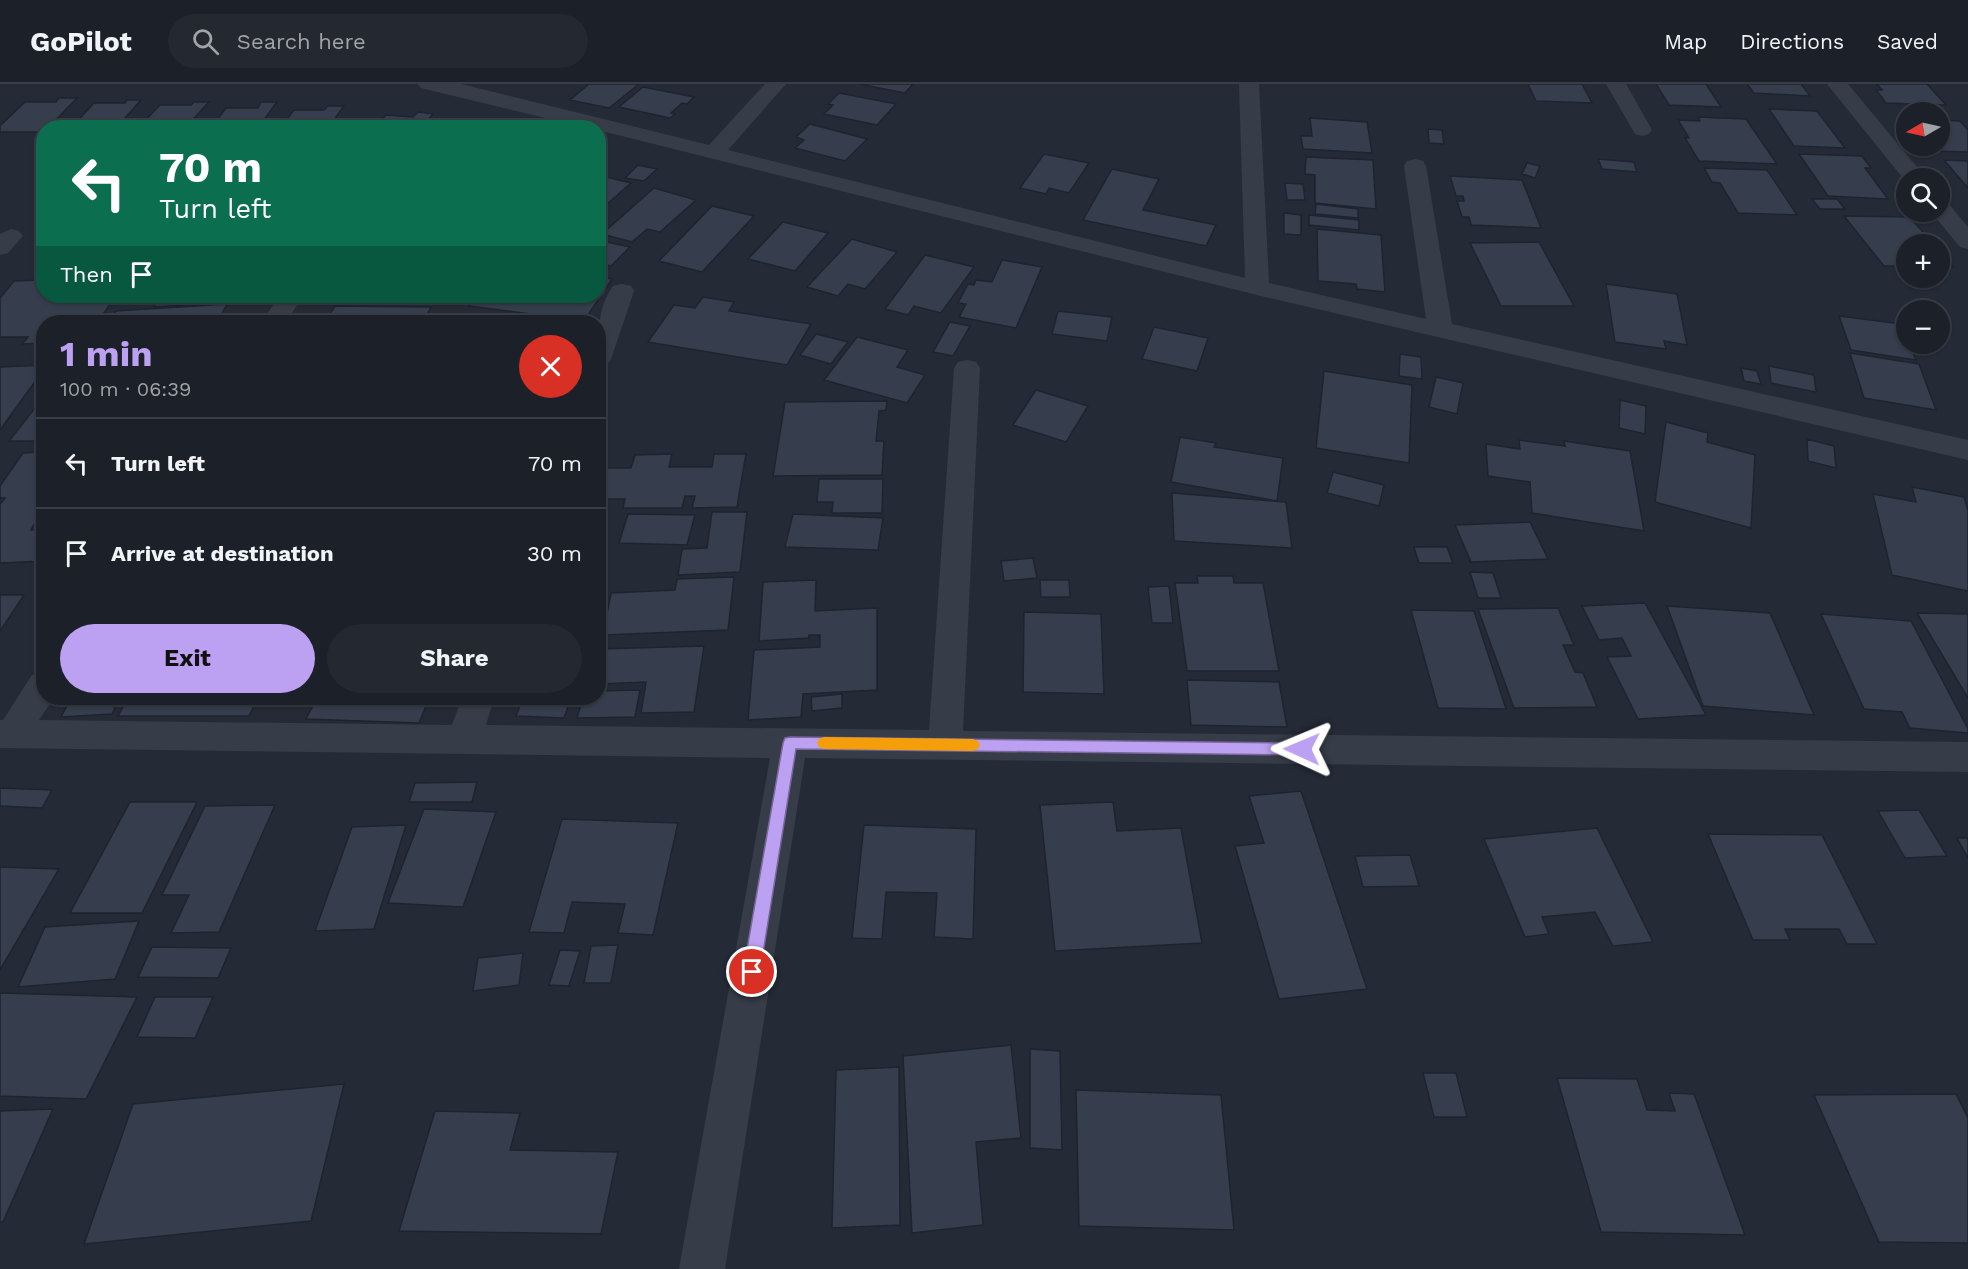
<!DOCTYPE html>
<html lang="en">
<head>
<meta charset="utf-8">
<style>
	body { margin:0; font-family:"Work Sans",sans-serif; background:#242831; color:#f1f3f6; height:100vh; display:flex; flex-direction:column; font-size:22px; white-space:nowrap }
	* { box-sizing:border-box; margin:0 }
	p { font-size:20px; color:#a0a3a8 }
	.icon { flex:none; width:33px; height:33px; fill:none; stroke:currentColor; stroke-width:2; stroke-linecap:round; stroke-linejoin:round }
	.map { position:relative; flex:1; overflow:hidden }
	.sheet { position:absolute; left:36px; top:231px; width:570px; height:390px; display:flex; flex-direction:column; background:#1b2029; border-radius:24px; box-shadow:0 2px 4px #0004,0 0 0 2px #393e46 }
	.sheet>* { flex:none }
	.top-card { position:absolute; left:36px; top:36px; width:570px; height:183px; border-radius:24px; box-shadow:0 2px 4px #0004,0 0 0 2px #393e46; background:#0b6e4f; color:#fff; overflow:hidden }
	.needle { width:39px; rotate:261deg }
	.fabs { position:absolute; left:1896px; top:18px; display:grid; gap:12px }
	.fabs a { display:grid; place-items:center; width:54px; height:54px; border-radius:50%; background:#1b2029; box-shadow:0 2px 4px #0004,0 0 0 2px #393e46; font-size:30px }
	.pin { position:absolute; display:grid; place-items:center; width:51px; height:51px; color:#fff; margin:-26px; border:3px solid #fff; border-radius:50%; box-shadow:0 2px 6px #0007 }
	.me { position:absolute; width:66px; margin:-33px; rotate:271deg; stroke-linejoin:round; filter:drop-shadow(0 0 4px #0008) }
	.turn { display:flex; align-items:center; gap:21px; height:126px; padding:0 24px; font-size:27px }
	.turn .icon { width:78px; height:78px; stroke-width:2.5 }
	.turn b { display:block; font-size:42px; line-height:51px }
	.then { display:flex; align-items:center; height:57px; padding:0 24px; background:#0003; gap:12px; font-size:22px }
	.round { display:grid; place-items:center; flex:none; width:63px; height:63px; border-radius:32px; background:#242831 }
	.headline { display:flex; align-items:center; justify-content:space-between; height:102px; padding:0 24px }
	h1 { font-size:36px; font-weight:700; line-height:45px; color:#bca0f2 }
	.button { display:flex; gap:12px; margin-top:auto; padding:12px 24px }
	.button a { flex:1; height:69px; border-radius:36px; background:#bca0f2; color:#111; font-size:24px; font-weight:700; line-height:69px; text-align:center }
	.button a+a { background:#242831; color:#f1f3f6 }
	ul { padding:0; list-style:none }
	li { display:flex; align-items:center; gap:18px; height:90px; padding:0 24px; border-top:2px solid #393e46 }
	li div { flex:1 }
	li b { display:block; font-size:22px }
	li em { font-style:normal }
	header { display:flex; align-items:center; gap:36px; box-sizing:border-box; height:84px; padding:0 30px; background:#1b2029; border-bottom:2px solid #393e46 }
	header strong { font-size:28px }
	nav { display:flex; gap:33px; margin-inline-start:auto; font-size:21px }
	.search { width:420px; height:54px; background:#242831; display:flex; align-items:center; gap:15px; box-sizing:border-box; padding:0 21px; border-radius:33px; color:#a0a3a8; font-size:22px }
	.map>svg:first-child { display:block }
	.building { fill:#363e4e; stroke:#1e242f; stroke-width:1.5 }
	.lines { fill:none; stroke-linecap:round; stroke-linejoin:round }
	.minor { fill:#373d48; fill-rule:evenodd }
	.route { fill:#bca0f2; stroke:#7a689d; stroke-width:1.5 }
	.slow { fill:#f59e0b }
</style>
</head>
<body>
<header>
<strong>GoPilot</strong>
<div class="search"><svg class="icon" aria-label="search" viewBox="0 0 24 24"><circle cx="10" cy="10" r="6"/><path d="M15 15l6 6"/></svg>Search here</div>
<nav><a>Map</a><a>Directions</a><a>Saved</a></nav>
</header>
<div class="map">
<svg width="1968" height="1185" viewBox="0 0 1968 1185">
	<rect width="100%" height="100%" fill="#242b37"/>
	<!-- building -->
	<path class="building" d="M589,0H639L609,24L570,16Z
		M859,0H913L905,9Z
		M1528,0H1582L1592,19L1536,17Z
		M1656,0H1706L1721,23L1669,21Z
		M1747,0H1801L1810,12L1754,9Z
		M1877,0H1927L1946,21L1886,19L1876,6H1882Z
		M643,3L694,13L687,20L682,19L671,29L675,30L670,34L619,23Z
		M839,9L896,20L877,41L824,30L833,21L828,20Z
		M59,14H77L48,44H44V48H0V42L25,18H56Z
		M127,16H141L116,44H71L94,19H125Z
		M194,18H209L185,44H138L160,21H191Z
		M261,18H277L258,44H211L226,24H258Z
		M328,22H344L328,44H280L294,26H324Z
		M1769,25L1817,27L1845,64L1794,62Z
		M418,28L433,30L421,44H374L386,31L413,33Z
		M1698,33L1746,35L1777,80L1699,77L1685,54H1689L1678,36L1700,37Z
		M1310,34L1367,38L1372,69L1303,65L1301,52H1312Z
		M1940,36L1960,37L1968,46V68L1932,67L1928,62H1940Z
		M810,40L867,55L845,77L795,64L804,56L796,53Z
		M1428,45L1442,46L1444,60L1429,59Z
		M1044,70L1089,79L1069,109L1049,104L1046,110L1020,104Z
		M1799,70L1862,72L1871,84H1865L1888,115L1828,112Z
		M1306,73L1373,76L1376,125L1315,119V91L1305,90Z
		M1598,75L1634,78L1637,88L1602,85Z
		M1944,76L1968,77V104Z
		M1527,79L1540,82L1535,94L1522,90Z
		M638,81L657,85L644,97L625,94Z
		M1704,84L1767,86L1797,131L1738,129L1720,99L1712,98Z
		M1112,85L1159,95L1143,126L1216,141L1206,162L1083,136Z
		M598,91L631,99L598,128Z
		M1450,92L1522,96L1541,144L1471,141L1469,133H1462L1457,117H1464L1463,112H1456Z
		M1285,99L1303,100L1305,116H1287Z
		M654,104L696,116L660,148L647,145L632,158L602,150Z
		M1812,115H1837L1845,125H1820Z
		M1316,120L1358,125V134L1315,130Z
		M712,122L754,132L702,188L659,177Z
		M1284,129L1301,131V151L1284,150Z
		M1309,131L1359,136V146L1309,141Z
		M1844,132L1910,133L1933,160H1906V182H1884Z
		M783,138L828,149L795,187L748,175Z
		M1317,145L1381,151L1385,208L1357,205L1356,200L1318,197Z
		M852,155L897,168L865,205L848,200L838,212L807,203Z
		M598,156L630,163L611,182L598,179Z
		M1539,158L1574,222H1501L1470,159Z
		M1940,168L1953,183H1940Z
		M925,171L974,183L941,229L914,222L908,231L885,225Z
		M1002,176L1042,183L1016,244L959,233L966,220L958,219L968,200L974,201L976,196L992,198Z
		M598,193L612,195L584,237L469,222L477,212H598Z
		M44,194V212H116L99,236H86L84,238H44V259L22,260L28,253H0V214L14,197L42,196Z
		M1606,200L1677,210L1687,261L1664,257L1666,265L1615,258Z
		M160,212H242L240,217L154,223Z
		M703,213L734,218L729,227L811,240L787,281L648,258L674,221L695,224Z
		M227,220L217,238H109L116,227Z
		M335,222L431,223L423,238H325Z
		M1058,227L1112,233L1107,257L1052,250Z
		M1839,232L1902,240L1906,260H1909L1916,276L1851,266Z
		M950,238L970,242L953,272L933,268Z
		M1154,243L1208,254L1197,287L1142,275Z
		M816,250L848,258L831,280L800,271Z
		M857,253L908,266L897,283L925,291L907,319L824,296Z
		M1850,269L1919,280L1936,326L1864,314Z
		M1400,270L1421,273L1422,295L1399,292Z
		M44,281V285L0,346V283Z
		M1769,282L1814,291L1816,308L1771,299Z
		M1741,284L1757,287L1761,300L1744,297Z
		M1324,287L1412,301L1409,379L1316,364Z
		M1436,293L1463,299L1457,330L1429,323Z
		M1036,306L1088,322L1066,358L1013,341Z
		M42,315L44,357H9Z
		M1620,316L1646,322L1645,350L1619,344Z
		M887,317L886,326L879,327L876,357H884L882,391L773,392L785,318Z
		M1666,338L1708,349L1707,358L1755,371L1751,444L1655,418Z
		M1180,353L1216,359L1214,363L1283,374L1277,417L1171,398Z
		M1807,355L1834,362L1836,384L1808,377Z
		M1519,356L1565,362L1564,357L1630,367L1644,447L1532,429L1530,398L1488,392L1486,360L1520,365Z
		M44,368V432L38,433L31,446L44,445V477L0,479V420L5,414H0V402L23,369Z
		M672,370L669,383H712L714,370H746L737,423L692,424L695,412H685L682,424H623L625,415H598V384H631L635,371Z
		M1333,388L1384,401L1379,422L1327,409Z
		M819,395H883L882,429H832L833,418H817Z
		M1912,403L1964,413L1968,427V507L1892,491L1873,410L1916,418Z
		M1172,409L1286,418L1292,464L1174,457Z
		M712,428H747L740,488L678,491L682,465L707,464Z
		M628,430L695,431L687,461L619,459Z
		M793,430L883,434L878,466L785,463Z
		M1530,438L1548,475L1471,478L1455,441Z
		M1414,463H1447L1453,479H1419Z
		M1033,474L1037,494L1004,497L1001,477Z
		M1470,488L1493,489L1501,514H1478Z
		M1197,492H1233L1234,499H1263L1279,587H1187L1175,499H1198Z
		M734,493L728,546L603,551L611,509L675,506L677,495Z
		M816,496L815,527L877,524V606L803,610L801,633L748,636L754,566L820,563V551H809V554L759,557L763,498Z
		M1040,496H1069L1070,513H1041Z
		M1169,502L1173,539H1152L1148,503Z
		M0,511H24L0,547Z
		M1645,519L1706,631L1638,635L1607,573L1631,572L1622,554L1599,556L1582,522Z
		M1667,522L1770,529L1814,631L1703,622Z
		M1558,524L1574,561H1563L1575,588L1583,589L1597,623L1514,624L1478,525Z
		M1411,526L1474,527L1506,625L1438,624Z
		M1024,528L1101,530L1104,610L1023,608Z
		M1917,529L1968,530V614Z
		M1821,530L1911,537L1968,645V649L1910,644L1902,628L1864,625Z
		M704,562L694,628L641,629L646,598L598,600V565Z
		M1187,596L1279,598L1287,643L1191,641Z
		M640,606L635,633L577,634L583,614H598V607Z
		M842,610V624L812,627L811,613Z
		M71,614H119L112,630L61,633Z
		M128,614H258L249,632H118Z
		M317,614H327L428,617L419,639L306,635Z
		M523,614H571L564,634L516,632Z
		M477,698L472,718H409L415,699Z
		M0,704L52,706L42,724L0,722Z
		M1301,707L1367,905L1279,915L1235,762L1264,759L1249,712Z
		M130,718H197L142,829H70Z
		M1113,718L1117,747L1181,744L1202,859L1055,867L1040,721Z
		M275,721L219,848L171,849L189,811H162L205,722Z
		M424,725L496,728L463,823L388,819Z
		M1919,726L1947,772L1905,774L1878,727Z
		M562,735L678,739L653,851L618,849L625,820L572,818L564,849L529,848Z
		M406,741L374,845L315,847L352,743Z
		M864,741L976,745L973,855L934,853L937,809L886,808L882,855L852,854Z
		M1597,744L1653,858L1613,862L1595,828L1542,833L1549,850L1525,853L1484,755Z
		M1708,750L1822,751L1877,860H1847L1839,845H1785L1790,856H1753Z
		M1957,754H1968V774Z
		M1410,771L1419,802L1363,803L1355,772Z
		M0,783L59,785L0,886Z
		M139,837L115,895L18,903L45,843Z
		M618,861L611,899H584L591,862Z
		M152,863L231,864L218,894L138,893Z
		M560,866L580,867L569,902L549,901Z
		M523,869L519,901L473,907L478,874Z
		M0,909L137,913L86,1015L0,1012Z
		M155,913H213L195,954L137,953Z
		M1011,961L1021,1054L976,1058L983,1141L912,1149L903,972Z
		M1030,965L1060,967L1062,1066L1030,1064Z
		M899,983L900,1141L832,1144L836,986Z
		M1423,989H1456L1467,1033H1434Z
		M1557,994L1637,995L1647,1026L1675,1027L1669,1009L1694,1010L1745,1151L1601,1148Z
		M344,1000L311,1137L84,1160L133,1020Z
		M1076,1006L1221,1011L1234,1146L1079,1142Z
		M1956,1010L1968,1034V1159L1879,1158L1814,1011Z
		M53,1025L3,1138H0V1027Z
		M435,1027L520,1029L510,1066L618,1068L601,1150L399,1147Z"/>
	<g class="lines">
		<!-- minor -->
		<path class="minor" d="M418,0H461L709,61L765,0H786L728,66L1245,194L1239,0H1259L1269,199L1426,235L1404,82L1407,77L1415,75L1423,77L1426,82L1452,240L1968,356V376L1257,211L598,46V44H587L421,4Z
			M1606,0H1626L1652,46L1649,50L1642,52L1635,50Z
			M1827,0H1848L1926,94H1906V98Z
			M1940,117L1948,119L1968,143V165L1960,163L1931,128H1940Z
			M11,145L19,147L23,152L8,169L0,171V150Z
			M622,200L631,202L634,207L611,275L607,281L598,283C598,255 596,226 613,202Z
			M279,212H303L286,238H262Z
			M967,276L976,278L980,284L963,647L1968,658V688L805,674L725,1185H679L770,674L0,664V636H3L32,591L44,588V614H54L39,636L452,641L462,614H494L486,641L929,646L954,284L958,278Z"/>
	</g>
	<!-- route -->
	<path class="route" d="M790,653L1302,659L1307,661L1309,665L1307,669L1302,671L796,665L760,888L757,893L752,895L746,893L743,888L783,659L785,654Z"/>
	<!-- slow -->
	<path class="slow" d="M824,653L973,655L978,657L980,661L978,665L973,667L824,665L819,663L817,659L819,655Z"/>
</svg>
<div class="fabs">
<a><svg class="needle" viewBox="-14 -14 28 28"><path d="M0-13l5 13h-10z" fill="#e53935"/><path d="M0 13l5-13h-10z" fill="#a0a3a8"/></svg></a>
<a><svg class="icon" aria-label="search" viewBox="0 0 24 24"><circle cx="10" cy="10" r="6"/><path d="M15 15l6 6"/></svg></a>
<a>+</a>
<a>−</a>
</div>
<div class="pin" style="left:752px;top:888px;background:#d93025"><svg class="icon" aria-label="arrive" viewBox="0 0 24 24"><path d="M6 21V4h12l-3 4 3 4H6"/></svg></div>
<svg class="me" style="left:1302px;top:665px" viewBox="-20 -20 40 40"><path d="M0-17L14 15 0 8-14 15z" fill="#bca0f2" stroke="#fff" stroke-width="4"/></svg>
<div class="top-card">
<div class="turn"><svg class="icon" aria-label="left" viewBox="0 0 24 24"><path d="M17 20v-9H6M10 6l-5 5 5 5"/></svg><div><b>70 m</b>Turn left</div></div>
<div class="then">Then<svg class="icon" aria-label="arrive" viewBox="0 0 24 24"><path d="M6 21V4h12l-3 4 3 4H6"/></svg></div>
</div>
<section class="sheet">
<div class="headline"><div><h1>1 min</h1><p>100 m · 06:39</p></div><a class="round" style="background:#d93025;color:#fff"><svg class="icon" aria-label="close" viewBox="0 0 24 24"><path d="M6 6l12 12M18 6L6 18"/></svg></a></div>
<ul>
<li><svg class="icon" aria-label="left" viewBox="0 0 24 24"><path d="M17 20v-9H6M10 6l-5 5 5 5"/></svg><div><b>Turn left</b></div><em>70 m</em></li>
<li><svg class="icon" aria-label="arrive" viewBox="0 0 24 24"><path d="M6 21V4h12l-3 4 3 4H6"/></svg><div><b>Arrive at destination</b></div><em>30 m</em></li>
</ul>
<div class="button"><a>Exit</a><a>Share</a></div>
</section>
</div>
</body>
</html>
